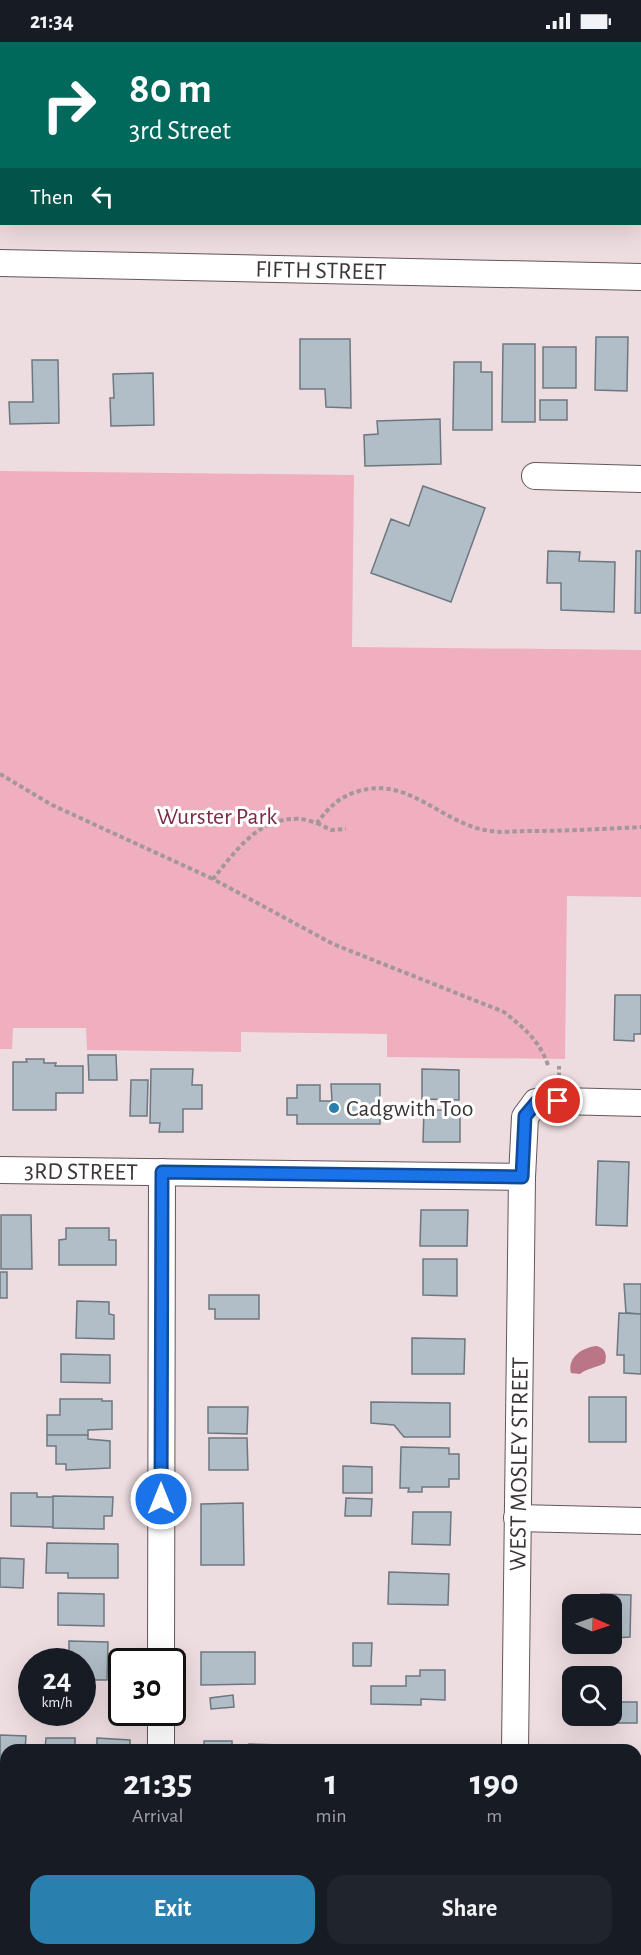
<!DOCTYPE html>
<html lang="en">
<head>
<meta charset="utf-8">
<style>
	body { margin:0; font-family:"Alegreya Sans",sans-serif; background:#20242c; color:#f1f3f6; height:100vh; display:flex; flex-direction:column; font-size:22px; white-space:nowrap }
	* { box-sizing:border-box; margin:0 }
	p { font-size:20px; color:#9ea1a6 }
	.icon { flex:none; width:33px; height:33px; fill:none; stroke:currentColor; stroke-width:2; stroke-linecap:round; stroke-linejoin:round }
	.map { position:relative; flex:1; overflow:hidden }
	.sheet { position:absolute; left:0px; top:1702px; width:642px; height:212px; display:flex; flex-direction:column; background:#171b24; border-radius:18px 18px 0 0; box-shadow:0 6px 24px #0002 }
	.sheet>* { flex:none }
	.banner { position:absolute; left:0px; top:0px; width:642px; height:183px; box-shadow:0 6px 24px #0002; background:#00695c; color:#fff; overflow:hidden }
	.needle { width:39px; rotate:92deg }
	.controls { position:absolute; left:562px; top:1552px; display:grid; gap:12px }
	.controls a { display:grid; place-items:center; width:60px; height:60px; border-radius:12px; background:#171b24; box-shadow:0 6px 24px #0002; font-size:30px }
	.speed { position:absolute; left:18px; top:1606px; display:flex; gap:12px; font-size:30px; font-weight:700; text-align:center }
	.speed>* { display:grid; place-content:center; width:78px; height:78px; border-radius:50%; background:#171b24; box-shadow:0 6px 24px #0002; line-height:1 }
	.speed small { font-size:15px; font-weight:400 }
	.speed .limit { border:3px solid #111; border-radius:9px; background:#fff; color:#111 }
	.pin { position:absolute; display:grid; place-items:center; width:51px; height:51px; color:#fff; margin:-26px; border:3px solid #fff; border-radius:50%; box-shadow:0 2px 6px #0007 }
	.me { position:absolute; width:66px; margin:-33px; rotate:0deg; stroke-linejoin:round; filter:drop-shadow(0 0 4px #0008) }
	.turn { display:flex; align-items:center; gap:21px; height:126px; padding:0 30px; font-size:27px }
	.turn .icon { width:78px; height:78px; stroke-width:2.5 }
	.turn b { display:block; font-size:42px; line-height:51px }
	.then { display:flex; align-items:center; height:57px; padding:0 30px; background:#0003; gap:12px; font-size:22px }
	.eta { display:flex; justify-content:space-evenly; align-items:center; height:102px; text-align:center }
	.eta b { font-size:36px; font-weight:700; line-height:42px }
	.button { display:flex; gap:12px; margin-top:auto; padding:12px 30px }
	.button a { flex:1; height:69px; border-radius:18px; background:#297fae; color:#fff; font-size:24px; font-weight:700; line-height:69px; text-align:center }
	.button a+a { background:#20242c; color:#f1f3f6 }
	.status { display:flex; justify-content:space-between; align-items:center; height:42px; padding:0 30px; background:#171b24; direction:ltr }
	.status svg { height:16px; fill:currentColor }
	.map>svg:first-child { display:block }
	.green { fill:#f0afbe }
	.water { fill:#ba7687 }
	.building { fill:#b2bec7; stroke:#6c777f; stroke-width:1.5 }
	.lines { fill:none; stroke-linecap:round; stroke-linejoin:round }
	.minor-casing { stroke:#65575a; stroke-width:28 }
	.path { stroke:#a4979a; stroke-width:4; stroke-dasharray:4.5 3; stroke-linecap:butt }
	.minor { stroke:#fff; stroke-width:26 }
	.route-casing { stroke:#114b97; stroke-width:15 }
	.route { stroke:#1a73e8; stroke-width:10 }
	.poi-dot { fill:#297fae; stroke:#fff; stroke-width:2 }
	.labels { text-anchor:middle; stroke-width:6; stroke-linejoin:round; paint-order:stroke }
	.street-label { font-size:24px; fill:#3c3537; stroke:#fff }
	.park-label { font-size:24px; fill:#7d2a45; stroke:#fff }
	.poi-label { font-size:24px; fill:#3c3537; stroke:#fff; text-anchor:start }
</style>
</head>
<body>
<div class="status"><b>21:34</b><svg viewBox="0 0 49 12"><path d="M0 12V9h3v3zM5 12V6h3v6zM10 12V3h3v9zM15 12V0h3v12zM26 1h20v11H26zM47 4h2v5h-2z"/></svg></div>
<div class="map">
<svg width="641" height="1913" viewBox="0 0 641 1913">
	<rect width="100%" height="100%" fill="#eddce0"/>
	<!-- green -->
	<path class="green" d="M0,429L354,433L352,605L641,608V855L567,854L565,1017L387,1015V992L241,990V1010L87,1008L86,986H13L12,1007H0Z"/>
	<!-- water -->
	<path class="water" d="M597,1304C606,1307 607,1313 605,1321C596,1326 587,1326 580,1332L571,1331C567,1315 583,1305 597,1304Z"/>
	<!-- building -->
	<path class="building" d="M464,0H489V2H464Z
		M0,118H2V149H0Z
		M596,295H628L627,349L595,348Z
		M300,297H350L351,366L326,365L325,347H300Z
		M503,302H535V380H502Z
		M543,305H576V346H543Z
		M32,318H58L59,381L10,382L9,360H33Z
		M454,320H481V330H492V388H453Z
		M153,331L154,383L111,384L110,356H114L113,332Z
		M540,358H567V378H540Z
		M440,377L441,422L365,424L364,393L378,392L377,379Z
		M423,444L485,466L451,560L371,531L391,477L409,484Z
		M548,509L580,510L579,519L615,520L614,570L561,568V541H547Z
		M636,509H641V571H635Z
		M615,953H641V992H634V999L614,998Z
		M88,1013H116L117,1038H89Z
		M26,1017H44V1021H56L55,1024H83V1051H56V1068H13V1020H27Z
		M151,1027H193L192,1043H202V1067H183V1090H159L160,1081H150Z
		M422,1027L459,1028V1058L422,1057Z
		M131,1038H148L147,1074H130Z
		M331,1042H380V1082H297V1073H287V1056H297V1043H320V1059H332Z
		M424,1068H460V1100H423Z
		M598,1119L629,1120L627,1184L596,1183Z
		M421,1168H468L467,1204H420Z
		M1,1173H31L32,1227H1Z
		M66,1186H109V1198H116V1223H59V1198L66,1197Z
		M423,1217H457V1254L423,1253Z
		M0,1230H7V1256H0Z
		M624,1242H641V1272L626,1271Z
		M209,1253H259V1277H215V1267H209Z
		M77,1259L109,1260V1272L114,1273V1297L76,1296Z
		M619,1271L641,1272V1332L624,1331V1313H617Z
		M412,1296L465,1297L464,1332H412Z
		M61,1312L110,1313V1341L61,1340Z
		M589,1355H626V1400H589Z
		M60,1357H102V1359H112V1387L88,1388V1393H47V1373H60Z
		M371,1360L450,1361V1395H404L394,1383L371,1381Z
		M208,1365H248L247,1392L208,1391Z
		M47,1393H88V1397L110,1399V1426L66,1428V1422H56V1404H47Z
		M209,1396H247L248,1428H209Z
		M401,1405L449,1406V1412H459V1437H449V1445H422V1450H408L409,1446H400Z
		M343,1424L372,1425V1451H343Z
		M11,1451H37V1455H53V1485L11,1484Z
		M53,1454L113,1455L112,1474H104V1487L53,1486Z
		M346,1456L372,1457L371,1474H345Z
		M243,1461L244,1523H201V1462Z
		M413,1470H451L450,1503L412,1502Z
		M47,1501L118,1502V1536H68V1531H46Z
		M0,1516L24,1517L23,1546L0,1545Z
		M389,1530L449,1532L448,1563L388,1562Z
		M58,1551L104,1552V1584L58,1583Z
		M601,1552L631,1553L630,1595L612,1596V1563H601Z
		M69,1599L108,1600L107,1638H82V1620H69Z
		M353,1601H372L371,1624H353Z
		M201,1610H255V1642L201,1643Z
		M420,1628H445V1658L421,1657V1663L371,1662V1644H406V1634H420Z
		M233,1653L234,1665L211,1667L210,1656Z
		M612,1660H637V1681H611Z
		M0,1693L26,1694L25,1708H6V1739H0Z
		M46,1696H75V1708H45Z
		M97,1696L130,1698V1708H97Z
		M204,1699H232V1708H204Z
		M249,1702L282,1703L281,1708H249Z
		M4,1833H6V1863H4Z
		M66,1908H127V1913H66Z
		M206,1908H240V1913H206Z
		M381,1908H447V1913H381Z"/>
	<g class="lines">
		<defs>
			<g id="minor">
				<path id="s1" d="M0,221L641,235"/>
				<path d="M535,434L641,437"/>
				<path id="s2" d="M0,1128L522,1135"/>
				<path d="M517,1476L641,1479"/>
				<path d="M161,1620L162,1130"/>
				<path d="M161,1708V1671"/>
				<path id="s3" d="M515,1708L522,1135L525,1075L536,1060L559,1059L641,1061"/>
				<path d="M0,1778H6"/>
				<path d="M636,1897H641"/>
				<path d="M160,1908V1913"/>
				<path d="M518,1913V1908"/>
			</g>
		</defs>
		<!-- minor casing -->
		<use href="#minor" class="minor-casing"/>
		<!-- path -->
		<path class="path" d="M0,732L52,763L213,837
			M317,781L331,788L346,787
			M548,1023C539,998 525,987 504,970L333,902L213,837C234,811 257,777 294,777C301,776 310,779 317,781C330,764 339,755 359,749C410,734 442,783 491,789C502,791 515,789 527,789C565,789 603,787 641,785
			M559,1035V1024"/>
		<!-- minor -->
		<use href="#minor" class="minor"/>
	</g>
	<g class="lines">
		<defs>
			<path id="route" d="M161,1457L162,1130L522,1135L525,1074L537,1060L558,1059"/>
		</defs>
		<!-- route casing -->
		<use href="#route" class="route-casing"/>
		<!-- route -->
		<use href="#route" class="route"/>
	</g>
	<!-- markers -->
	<circle class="poi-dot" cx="334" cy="1066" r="6"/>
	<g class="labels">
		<!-- street labels -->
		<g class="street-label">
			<text dy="8" stroke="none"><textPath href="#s1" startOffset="321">FIFTH STREET</textPath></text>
			<text dy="8" stroke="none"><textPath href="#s2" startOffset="81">3RD STREET</textPath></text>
			<text dy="8" stroke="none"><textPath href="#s3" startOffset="286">WEST MOSLEY STREET</textPath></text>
		</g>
		<!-- park labels -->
		<g class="park-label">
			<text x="217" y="782">Wurster Park</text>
		</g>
		<!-- poi labels -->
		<g class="poi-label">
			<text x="346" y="1074">Cadgwith Too</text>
		</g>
	</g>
</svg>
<div class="controls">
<a><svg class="needle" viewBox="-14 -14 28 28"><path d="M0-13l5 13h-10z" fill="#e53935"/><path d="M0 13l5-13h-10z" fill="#9ea1a6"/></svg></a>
<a><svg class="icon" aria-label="search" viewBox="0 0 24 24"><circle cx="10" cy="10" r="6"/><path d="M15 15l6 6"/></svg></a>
</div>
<div class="speed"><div>24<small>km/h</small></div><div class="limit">30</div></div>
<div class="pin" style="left:558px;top:1059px;background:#d93025"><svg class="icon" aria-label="arrive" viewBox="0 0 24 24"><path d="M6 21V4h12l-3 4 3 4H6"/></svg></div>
<svg class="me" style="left:161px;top:1457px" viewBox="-20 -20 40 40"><circle r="17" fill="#1a73e8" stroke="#fff" stroke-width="3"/><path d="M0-11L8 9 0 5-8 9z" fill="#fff"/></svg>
<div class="banner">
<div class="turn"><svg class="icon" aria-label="right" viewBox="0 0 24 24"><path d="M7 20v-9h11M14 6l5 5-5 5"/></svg><div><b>80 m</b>3rd Street</div></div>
<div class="then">Then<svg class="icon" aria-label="left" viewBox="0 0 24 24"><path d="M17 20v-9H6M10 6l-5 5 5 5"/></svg></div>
</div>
<section class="sheet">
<div class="eta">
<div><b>21:35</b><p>Arrival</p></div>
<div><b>1</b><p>min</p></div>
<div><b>190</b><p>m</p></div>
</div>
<div class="button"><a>Exit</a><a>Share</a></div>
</section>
</div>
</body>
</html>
